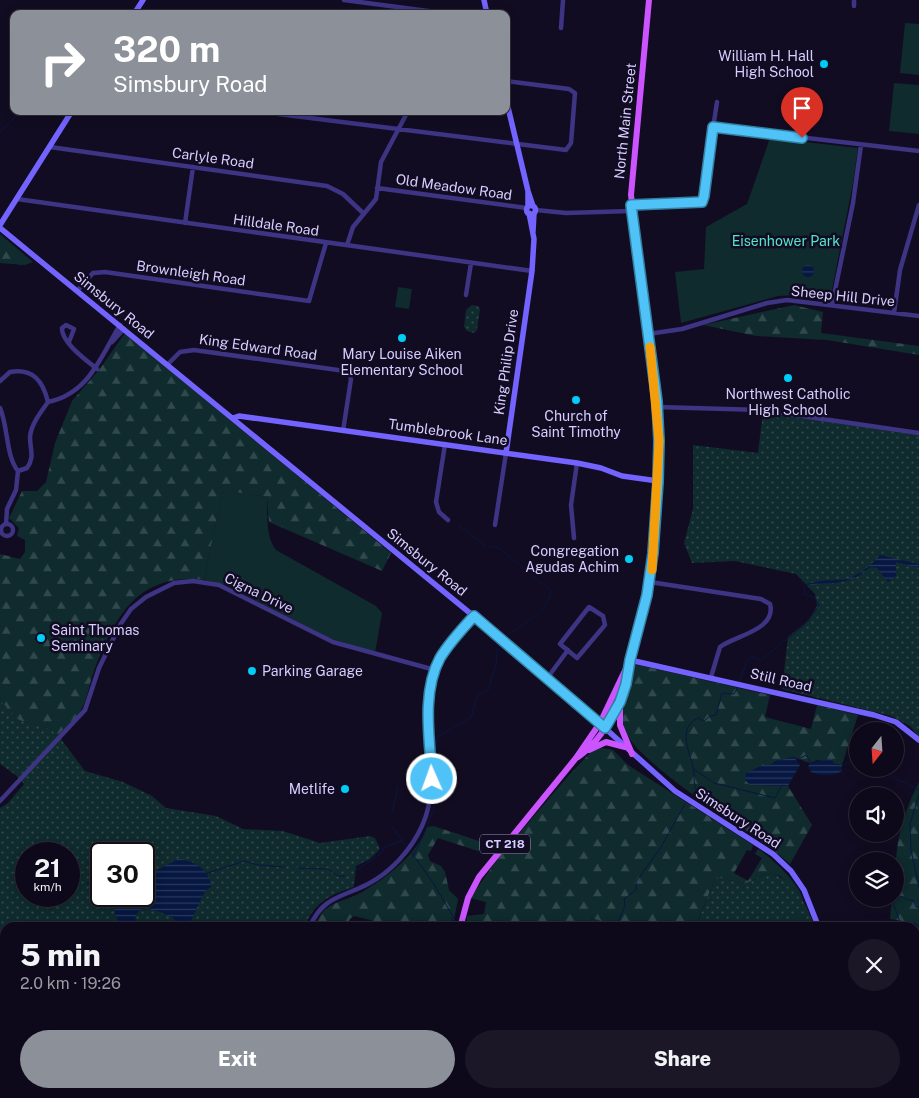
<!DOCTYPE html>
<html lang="en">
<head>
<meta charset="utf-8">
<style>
	body { margin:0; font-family:"Public Sans",sans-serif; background:#1c1727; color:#f1f3f6; height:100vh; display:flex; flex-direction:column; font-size:19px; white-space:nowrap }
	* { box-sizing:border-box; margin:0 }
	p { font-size:16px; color:#9b9aa2 }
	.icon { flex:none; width:28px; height:28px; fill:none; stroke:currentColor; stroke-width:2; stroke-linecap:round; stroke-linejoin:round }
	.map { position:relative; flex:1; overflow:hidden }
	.side { position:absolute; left:0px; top:922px; width:920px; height:176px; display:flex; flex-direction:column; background:#0e091a; border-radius:15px 15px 0 0; box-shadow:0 2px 12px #0003,0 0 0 1px #2e2a39 }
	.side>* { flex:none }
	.guide { position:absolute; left:10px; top:10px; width:500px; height:105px; border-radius:10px; box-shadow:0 2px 12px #0003,0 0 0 1px #2e2a39; background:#8c9099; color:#fff; overflow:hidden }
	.needle { width:32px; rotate:197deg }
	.tools { position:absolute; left:849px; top:722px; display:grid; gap:10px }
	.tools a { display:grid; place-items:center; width:55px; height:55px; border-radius:50%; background:#0e091a; box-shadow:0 2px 12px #0003,0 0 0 1px #2e2a39; font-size:25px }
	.speed { position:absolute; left:15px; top:842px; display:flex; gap:10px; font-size:25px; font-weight:700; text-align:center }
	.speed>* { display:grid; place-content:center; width:65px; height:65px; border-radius:50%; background:#0e091a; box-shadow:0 2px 12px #0003,0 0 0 1px #2e2a39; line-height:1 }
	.speed small { font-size:12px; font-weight:400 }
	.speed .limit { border:2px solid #111; border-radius:8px; background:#fff; color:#111 }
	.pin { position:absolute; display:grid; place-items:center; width:42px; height:42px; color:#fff; margin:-51px -21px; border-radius:50% 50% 50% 0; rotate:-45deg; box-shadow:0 0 5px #0007 }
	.pin .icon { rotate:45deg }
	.me { position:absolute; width:55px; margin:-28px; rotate:358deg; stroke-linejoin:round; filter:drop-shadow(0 0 4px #0008) }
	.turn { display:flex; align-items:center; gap:18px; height:105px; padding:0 20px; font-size:22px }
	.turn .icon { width:65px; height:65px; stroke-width:2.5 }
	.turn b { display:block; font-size:35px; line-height:42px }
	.round { display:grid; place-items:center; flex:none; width:52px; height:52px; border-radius:26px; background:#1c1727 }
	.summary { display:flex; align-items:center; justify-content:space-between; height:85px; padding:0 20px }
	h1 { font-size:30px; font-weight:800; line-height:38px }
	.cta { display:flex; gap:10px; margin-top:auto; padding:10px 20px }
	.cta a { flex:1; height:58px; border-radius:30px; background:#8c9099; color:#fff; font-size:20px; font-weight:800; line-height:58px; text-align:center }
	.cta a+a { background:#1c1727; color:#f1f3f6 }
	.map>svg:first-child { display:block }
	.grass { fill:url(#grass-dots); fill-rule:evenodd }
	.forest { fill:url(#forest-firs) }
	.green { fill:#0f2b2d }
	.water { fill:url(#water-rules) }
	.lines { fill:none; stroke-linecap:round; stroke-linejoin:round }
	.stream { stroke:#061741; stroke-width:1 }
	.street { stroke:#3d3484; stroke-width:4.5 }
	.secondary { stroke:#7464ff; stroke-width:5.5 }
	.primary { stroke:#cc54ff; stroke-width:6 }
	.route-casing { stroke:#337fa1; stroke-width:12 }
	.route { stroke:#4fc3f7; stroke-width:9 }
	.slow { stroke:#f59e0b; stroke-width:9 }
	.poi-dot { fill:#00ccf8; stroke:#120c22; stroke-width:2 }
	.labels { text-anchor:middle; stroke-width:5; stroke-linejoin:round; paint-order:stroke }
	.shield { fill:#120c22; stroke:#9c93bd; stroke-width:1 }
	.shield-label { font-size:12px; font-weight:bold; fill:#d7cdff }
	.poi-label { font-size:14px; fill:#d7cdff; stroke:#120c22; text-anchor:end }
	.street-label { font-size:14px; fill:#d7cdff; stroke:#120c22 }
	.park-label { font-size:14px; fill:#52e6cd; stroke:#120c22 }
</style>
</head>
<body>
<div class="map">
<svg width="919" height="1098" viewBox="0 0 919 1098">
	<defs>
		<pattern id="grass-dots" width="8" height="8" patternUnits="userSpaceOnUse" patternTransform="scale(1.25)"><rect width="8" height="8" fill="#0f2b2d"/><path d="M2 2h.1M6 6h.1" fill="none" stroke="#31494c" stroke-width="1.8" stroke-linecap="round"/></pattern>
		<pattern id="forest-firs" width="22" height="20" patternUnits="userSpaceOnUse" patternTransform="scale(1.25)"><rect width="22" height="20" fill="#0f2b2d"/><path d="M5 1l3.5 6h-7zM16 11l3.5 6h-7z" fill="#31494c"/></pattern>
		<pattern id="water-rules" width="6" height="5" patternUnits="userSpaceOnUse" patternTransform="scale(1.25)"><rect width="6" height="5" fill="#061741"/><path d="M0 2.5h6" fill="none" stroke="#2a385e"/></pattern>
	</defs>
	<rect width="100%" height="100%" fill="#120c22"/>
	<!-- grass -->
	<path class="grass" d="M472,305L478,306L480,309L477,330L474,333L467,331L464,327L466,310Z
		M763,413L919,434V737L910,726L891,716L782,689L788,637L809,620L817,606L815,594L796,574L735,561L692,563L684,543L693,509V445L758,453Z
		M0,700L19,720L54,730L85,771L123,782L152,796L166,808L216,816L243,829L283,831L320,843L370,836L375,838L380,849L370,859L356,866L354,887C330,895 314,902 305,927L5,928V1094H100L104,1098H0V808L8,803L24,784L17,776L0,764ZM26,854H69V896H26ZM101,854H144V896H101Z
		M769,873C795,879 806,904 815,927L695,928L716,877L744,884Z
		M587,917L620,927L585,928Z
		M915,1068L919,1071V1098H897V1094H915Z
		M543,1094H841L843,1098H542Z"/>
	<!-- forest -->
	<path class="forest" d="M0,234L33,262L25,265L0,263Z
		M794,305L823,312L821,333L919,346V355L827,340L756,336L703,325Z
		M125,333L391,553L382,571L269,522L267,497L223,491L204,580C137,572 113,619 93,674C89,685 87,701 81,710C75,720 65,728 57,736L53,730L19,720L0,700V554L20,559L25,552V540L17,536L19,528L9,518L22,491H37L46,482L55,443L72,401L99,370Z
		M634,664L770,695L765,717L811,729L817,705L858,715L842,765L818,760L810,763L793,757L776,761L770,765H763L757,769L750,785L788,786L812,825L790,864C748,827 697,802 655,765C644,755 631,744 625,730C616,711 629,683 634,664Z
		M602,748L613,750L628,765L753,845L751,851L747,850L734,873L748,881L762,858L755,854L758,849C771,857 802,886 803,901L795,889L780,876L769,873L744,884L716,877L695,927H620L588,917L585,927L467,928V916L484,914L486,902L470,898L500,856L569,775L592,751Z
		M919,782V927L915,923L890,919L892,899H895C895,851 897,825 919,782Z
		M434,826C443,830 479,839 483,844V851L481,852L438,838L428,855L430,861L441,866L445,872L449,890L458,899L454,920L449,927H380L378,922L354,916L350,919L346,927H315C324,900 341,904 362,892C386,878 417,855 427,827Z
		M919,932V973L915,972V938Z
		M433,1094H543L542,1098H438Z"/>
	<!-- green -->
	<path class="green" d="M905,23L919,24V75L900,73Z
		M894,83L919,85V134L889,131Z
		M770,138L858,148L853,183L830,300L798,295L778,296L681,323L675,272L704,269L706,227L747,204Z
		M398,287L412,289L409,309L395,307Z
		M223,490L267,497C268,514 265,536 276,550L376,606L382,613L375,653L329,638L226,585L204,580Z
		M792 919a6 6 0 1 1 12 0a6 6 0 1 1-12 0Z"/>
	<!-- water -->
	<path class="water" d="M802 271a6 6 0 1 1 12 0a6 6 0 1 1-12 0Z
		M880,555L919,564V568L896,562V576L888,582L877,568L870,567C854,584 832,583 809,585C822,577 838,583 852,577C862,573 872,564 880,555Z
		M794,757L800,765L788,786L750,785L745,780L746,773L763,765H770L776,761Z
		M832,759L834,764L842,765V771C832,777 822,776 811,772L808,767L810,763Z
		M178,859C193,859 211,871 211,887L205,891L188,927H180L173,918L160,912L146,908L139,910L135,917L137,923L144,927H122L116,917L112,896H144V877Z
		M898,921L915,923L919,927L915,938V928L899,927Z"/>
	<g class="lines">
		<!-- stream -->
		<path class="stream" d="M0,132L21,111
			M458,525L486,546
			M490,547H498L551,591C548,611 526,622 510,633
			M739,683L747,661L752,657L761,660L803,626L819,606L815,598L804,594L805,585L814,583
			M797,760L806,755L810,762
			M842,765L858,761
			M881,769C890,779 907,782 919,790
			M695,770L714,783L775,798L782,785
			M919,795L910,824L911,850L919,887
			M692,796L696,791C693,782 695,775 693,767C689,749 677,729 698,718L704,721L710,716L716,715L722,693L734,694L738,687
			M392,812L398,787
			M391,825L405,845
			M411,852L434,884L455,920
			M413,856C427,830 437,807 438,777C438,764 434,751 437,737L471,718L477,696L488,690L496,665L497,648
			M297,868L328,869L338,876H345
			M355,871L383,852V848L401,841
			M205,874L244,861L258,865L284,867
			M87,883L101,887
			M900,922L893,903L901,896L907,900H913L916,907H919
			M451,928L452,918
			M615,928L625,906L624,899L636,890V882L661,847L685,804
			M480,1094L482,1098
			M497,1094L500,1098
			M514,1094L515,1098
			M864,1094L865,1098"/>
		<!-- street -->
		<path class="street" d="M344,0L451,14
			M854,6V0
			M561,28L563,0
			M254,111L566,150L571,143L575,93L569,89L506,81
			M713,127L919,151
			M50,147L327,186L343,194L363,213
			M377,188L527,208
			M17,199L532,271
			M631,205L697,203L702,201L717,102
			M536,210L566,213L631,211
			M185,223L193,167
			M347,245L353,227L376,199L381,162L408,111
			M77,291L93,273L105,272L309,301L326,243
			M466,295L471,263
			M832,305L853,203L861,145
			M894,313L900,270L919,205
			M648,334L682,329L767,303L787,300L919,316
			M69,342L74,329L66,325L62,328C61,342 86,360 97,369
			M112,342L124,329
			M168,364L180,352L194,350L345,371L349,373L351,379L343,431
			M0,381L10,372C33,368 43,381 48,402C41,412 31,424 30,437C30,450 35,457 27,468L18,471C6,457 8,426 0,408
			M48,402C89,394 101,356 120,325
			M657,407L761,410L919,433
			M445,444L436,502L439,512L448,520
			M1 530a6 6 0 1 1 12 0a6 6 0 1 1-12 0Z
			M6,524L7,509L16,490L18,471
			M495,525L506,453
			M574,538L571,505L577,463
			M650,582L761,599L770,604C777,630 734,636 720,647L711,677
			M589,607L603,616L605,625L577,658L560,644Z
			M548,677L568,650
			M0,801L85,710L99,668L120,625L131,609L146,597L174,583L193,581L219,585L333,642L435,670
			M309,928C323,896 341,898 368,884C391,872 411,850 422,826C445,776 416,718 436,668C444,648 460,632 474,616
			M915,1034L919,1035
			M251,1098L253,1094"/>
		<!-- secondary -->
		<path class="secondary" d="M484,0L487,14
			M134,14L143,0
			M506,99L528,191L533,206
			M526.5 210a4.5 4.5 0 1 1 9 0a4.5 4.5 0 1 1-9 0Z
			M528,206V191
			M0,225L72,111
			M0,228L548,677L675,791L773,854L791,871L804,890L819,928
			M533,231L534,213
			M233,418L239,416L577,463L601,468L622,476L658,481
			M506,453L532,271L534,239L529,213
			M630,660L874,715L896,722L919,740
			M845,1094L847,1098"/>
		<!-- primary -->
		<path class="primary" d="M620,705V725L632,754
			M589,750L606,742L625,747
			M578,757C603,740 631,691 630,661
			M460,928L468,898L479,877L576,758L600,723L630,660L650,585L659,441L655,389L631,195L649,0
			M415,1098L416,1094"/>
	</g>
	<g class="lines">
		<defs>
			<path id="route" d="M432,779C430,741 421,693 440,658C449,643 462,629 474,616L605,728L620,702L626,684L630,660L647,595L653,553L658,482L659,441L657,401L631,205L702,202L704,196L713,127L802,138"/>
		</defs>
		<!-- route casing -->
		<use href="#route" class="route-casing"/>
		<!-- route -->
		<use href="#route" class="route"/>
		<!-- slow -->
		<path class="slow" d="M650,347L659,441L652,570"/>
	</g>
	<!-- markers -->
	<g class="poi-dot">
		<circle cx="824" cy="64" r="5"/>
		<circle cx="402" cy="338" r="5"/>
		<circle cx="788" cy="378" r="5"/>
		<circle cx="576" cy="400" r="5"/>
		<circle cx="629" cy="559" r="5"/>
		<circle cx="41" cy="638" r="5"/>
		<circle cx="252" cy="671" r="5"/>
		<circle cx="345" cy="789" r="5"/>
	</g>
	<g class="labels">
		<!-- shield labels -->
		<rect class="shield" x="480" y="834.5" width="50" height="19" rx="4"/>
		<g class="shield-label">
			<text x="505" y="848">CT 218</text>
		</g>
		<!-- poi labels -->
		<g class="poi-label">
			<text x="814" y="61">William H. Hall<tspan x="814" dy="16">High School</tspan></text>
			<text x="402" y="359" text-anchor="middle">Mary Louise Aiken<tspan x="402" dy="16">Elementary School</tspan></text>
			<text x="788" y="399" text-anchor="middle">Northwest Catholic<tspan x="788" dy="16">High School</tspan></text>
			<text x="576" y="421" text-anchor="middle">Church of<tspan x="576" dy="16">Saint Timothy</tspan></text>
			<text x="619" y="556">Congregation<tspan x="619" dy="16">Agudas Achim</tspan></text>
			<text x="51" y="635" text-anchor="start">Saint Thomas<tspan x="51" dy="16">Seminary</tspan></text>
			<text x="262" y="676" text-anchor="start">Parking Garage</text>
			<text x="335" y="794">Metlife</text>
		</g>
		<!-- street labels -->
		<g class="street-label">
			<text transform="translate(625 121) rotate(-84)" y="5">North Main Street</text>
			<text transform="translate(213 158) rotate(8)" y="5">Carlyle Road</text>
			<text transform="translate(454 187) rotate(8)" y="5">Old Meadow Road</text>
			<text transform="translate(276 225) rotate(8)" y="5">Hilldale Road</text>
			<text transform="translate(191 273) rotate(8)" y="5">Brownleigh Road</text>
			<text transform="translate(843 296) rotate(6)" y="5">Sheep Hill Drive</text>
			<text transform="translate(114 305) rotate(39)" y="5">Simsbury Road</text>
			<text transform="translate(258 347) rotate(8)" y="5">King Edward Road</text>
			<text transform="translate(506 362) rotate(-82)" y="5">King Philip Drive</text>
			<text transform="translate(448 432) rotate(8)" y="5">Tumblebrook Lane</text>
			<text transform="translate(427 562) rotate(39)" y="5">Simsbury Road</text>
			<text transform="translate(259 593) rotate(26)" y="5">Cigna Drive</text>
			<text transform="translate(781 680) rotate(13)" y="5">Still Road</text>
			<text transform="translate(738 818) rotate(33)" y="5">Simsbury Road</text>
		</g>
		<!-- park labels -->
		<g class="park-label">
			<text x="786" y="246">Eisenhower Park</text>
		</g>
	</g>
</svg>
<div class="tools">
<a><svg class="needle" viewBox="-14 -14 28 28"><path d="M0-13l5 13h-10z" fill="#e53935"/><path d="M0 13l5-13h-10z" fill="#9b9aa2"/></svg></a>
<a><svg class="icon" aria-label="sound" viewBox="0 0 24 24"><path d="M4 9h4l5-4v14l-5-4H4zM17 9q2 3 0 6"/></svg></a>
<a><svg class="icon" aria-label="layers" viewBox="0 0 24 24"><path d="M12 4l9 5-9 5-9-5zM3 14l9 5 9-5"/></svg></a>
</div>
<div class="speed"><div>21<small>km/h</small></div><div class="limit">30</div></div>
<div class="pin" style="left:802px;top:138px;background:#d93025"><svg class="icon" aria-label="arrive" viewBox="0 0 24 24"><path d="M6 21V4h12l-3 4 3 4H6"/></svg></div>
<svg class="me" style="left:432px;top:779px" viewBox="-20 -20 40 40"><circle r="17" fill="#4fc3f7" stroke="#fff" stroke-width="3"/><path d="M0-11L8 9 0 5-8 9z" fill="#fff"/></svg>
<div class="guide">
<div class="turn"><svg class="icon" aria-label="right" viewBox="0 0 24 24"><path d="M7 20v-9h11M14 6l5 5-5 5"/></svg><div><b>320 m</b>Simsbury Road</div></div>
</div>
<section class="side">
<div class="summary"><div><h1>5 min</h1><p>2.0 km · 19:26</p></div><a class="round"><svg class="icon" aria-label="close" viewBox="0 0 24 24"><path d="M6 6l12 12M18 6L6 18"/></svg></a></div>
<div class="cta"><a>Exit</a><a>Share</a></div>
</section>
</div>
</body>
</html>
